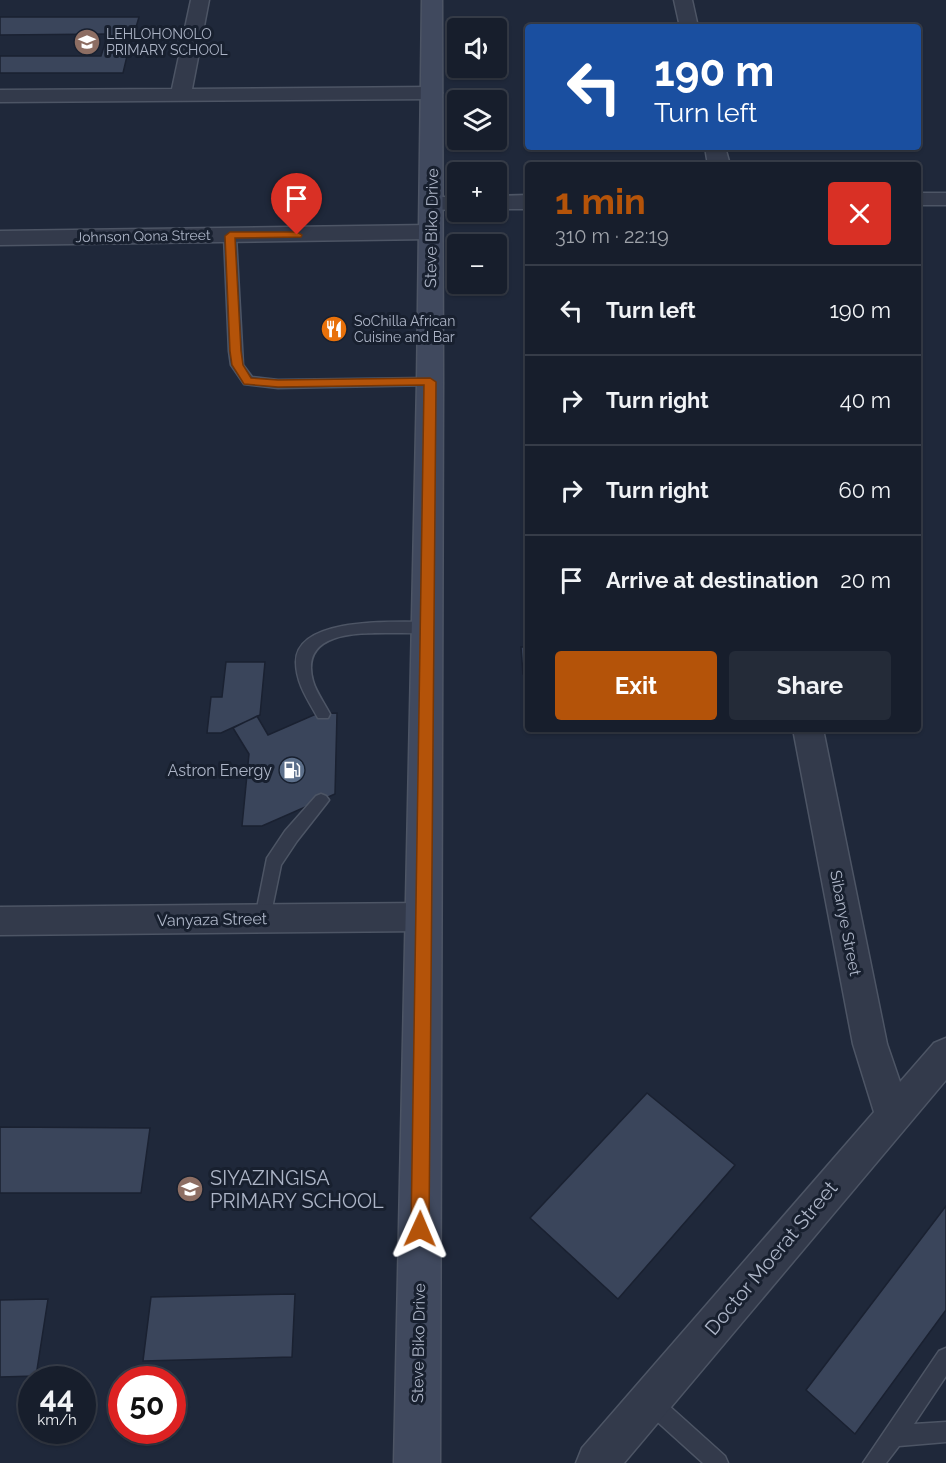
<!DOCTYPE html>
<html lang="en">
<head>
<meta charset="utf-8">
<style>
	body { margin:0; font-family:Raleway,sans-serif; background:#242b38; color:#f1f3f6; height:100vh; display:flex; flex-direction:column; font-size:22px; white-space:nowrap }
	* { box-sizing:border-box; margin:0 }
	p { font-size:20px; color:#9ea2a9 }
	.icon { flex:none; width:33px; height:33px; fill:none; stroke:currentColor; stroke-width:2; stroke-linecap:round; stroke-linejoin:round }
	.map { position:relative; flex:1; overflow:hidden }
	.details { position:absolute; left:525px; top:162px; width:396px; height:570px; display:flex; flex-direction:column; background:#171e2c; border-radius:6px; box-shadow:0 2px 4px #0004,0 0 0 2px #363c48 }
	.details>* { flex:none }
	.top-card { position:absolute; left:525px; top:24px; width:396px; height:126px; border-radius:6px; box-shadow:0 2px 4px #0004,0 0 0 2px #363c48; background:#1a4fa0; color:#fff; overflow:hidden }
	.controls { position:absolute; left:447px; top:18px; display:grid; gap:12px }
	.controls a { display:grid; place-items:center; width:60px; height:60px; border-radius:6px; background:#171e2c; box-shadow:0 2px 4px #0004,0 0 0 2px #363c48; font-size:30px }
	.speed { position:absolute; left:18px; top:1366px; display:flex; gap:12px; font-size:30px; font-weight:700; text-align:center }
	.speed>* { display:grid; place-content:center; width:78px; height:78px; border-radius:50%; background:#171e2c; box-shadow:0 2px 4px #0004,0 0 0 2px #363c48; line-height:1 }
	.speed small { font-size:15px; font-weight:400 }
	.speed .limit { border:9px solid #d22; background:#fff; color:#111 }
	.pin { position:absolute; display:grid; place-items:center; width:51px; height:51px; color:#fff; margin:-62px -26px; border-radius:50% 50% 50% 0; rotate:-45deg; box-shadow:0 0 6px #0007 }
	.pin .icon { rotate:45deg }
	.me { position:absolute; width:66px; margin:-33px; rotate:1deg; stroke-linejoin:round; filter:drop-shadow(0 0 4px #0008) }
	.turn { display:flex; align-items:center; gap:21px; height:126px; padding:0 30px; font-size:27px }
	.turn .icon { width:78px; height:78px; stroke-width:2.5 }
	.turn b { display:block; font-size:42px; line-height:51px }
	.round { display:grid; place-items:center; flex:none; width:63px; height:63px; border-radius:6px; background:#242b38 }
	.summary { display:flex; align-items:center; justify-content:space-between; height:102px; padding:0 30px }
	h1 { font-size:36px; font-weight:700; line-height:45px; color:#b45309 }
	.button { display:flex; gap:12px; margin-top:auto; padding:12px 30px }
	.button a { flex:1; height:69px; border-radius:6px; background:#b45309; color:#fff; font-size:24px; font-weight:700; line-height:69px; text-align:center }
	.button a+a { background:#242b38; color:#f1f3f6 }
	ul { padding:0; list-style:none }
	li { display:flex; align-items:center; gap:18px; height:90px; padding:0 30px; border-top:2px solid #363c48 }
	li div { flex:1 }
	li b { display:block; font-size:22px }
	li em { font-style:normal }
	.map>svg:first-child { display:block }
	.building { fill:#3a455b; stroke:#1a2131; stroke-width:1.5 }
	.lines { fill:none; stroke-linecap:round; stroke-linejoin:round }
	.service-casing { stroke:#4d5565; stroke-width:3 }
	.minor-casing { stroke:#4d5565; stroke-width:3 }
	.tertiary-casing { stroke:#4d5565; stroke-width:3 }
	.secondary-casing { stroke:#4d5565; stroke-width:3 }
	.service { fill:#333a4b; fill-rule:evenodd }
	.minor { fill:#333a4b; fill-rule:evenodd }
	.tertiary { fill:#333a4b; fill-rule:evenodd }
	.secondary { fill:#40495e; fill-rule:evenodd }
	.route { fill:#b45309; stroke:#753606; stroke-width:1.5 }
	.labels { text-anchor:middle; stroke-width:6; stroke-linejoin:round; paint-order:stroke }
	.far-poi-label { font-size:14px; fill:#adb5c7; stroke:#18202f; text-anchor:start }
	.far-street-label { font-size:14px; fill:#adb5c7; stroke:#18202f }
	.street-label { font-size:16px; fill:#adb5c7; stroke:#18202f }
	.poi-label { font-size:16px; fill:#adb5c7; stroke:#18202f; text-anchor:end }
	.near-poi-label { font-size:20px; fill:#adb5c7; stroke:#18202f; text-anchor:start }
	.near-street-label { font-size:20px; fill:#adb5c7; stroke:#18202f }
</style>
</head>
<body>
<div class="map">
<svg width="946" height="1463" viewBox="0 0 946 1463">
	<rect width="100%" height="100%" fill="#1f283a"/>
	<!-- building -->
	<path class="building" d="M0,17H139L134,34H128L122,56H127L123,73H0V56H101L108,34L0,35Z
		M521,647H528V674H523Z
		M226,662H265L260,715L221,733H207L211,697H222Z
		M337,713L335,794L262,826H242L249,754L233,728L257,716L268,735L316,714Z
		M647,1093L735,1165L618,1299L530,1218Z
		M0,1127L150,1128L141,1193H0Z
		M946,1206V1310L855,1434L806,1390Z
		M295,1294L292,1357L143,1361L151,1297Z
		M48,1299L36,1376L0,1377V1300Z"/>
	<g class="lines">
		<defs>
			<path id="service" d="M230,233L236,236L243,365L252,377L278,380L430,378L436,382L434,385L278,388L244,384L231,365L229,351L224,236Z
				M427,622L434,627L432,631C421,634 407,633 395,633C361,633 299,630 313,681C316,692 325,704 330,714L328,718H318C308,700 296,683 296,662C296,616 397,622 427,622Z
				M321,794L326,796L329,800L326,804L297,841L281,865L269,923L263,925L257,923L255,918L267,858L285,831L316,796Z
				M946,1348V1376L914,1424L946,1422V1442L899,1446L886,1463H863L939,1351Z
				M649,1391L656,1394L725,1456L728,1463H703L642,1408L639,1401L642,1394Z"/>
			<path id="minor" d="M191,0H209L192,89L432,87L439,89L442,93L439,97L432,99L0,102V90L172,89Z
				M674,0H692L698,27H680Z
				M705,147H725L730,165H708Z
				M918,193H946V205H918Z
				M528,195V209H496V196Z
				M431,197H458V210L423,209L420,204L423,199Z
				M793,729H823L887,1044L900,1082L934,1043L946,1038V1080L624,1463H576L582,1448L874,1112L853,1044Z
				M424,903L436,907L440,917L436,927L424,931L0,935V907Z"/>
			<path id="tertiary" d="M430,225L439,227L442,232L439,237L430,239L0,245V231Z"/>
			<path id="secondary" d="M422,0H442L443,382L440,1463H394L417,382Z"/>
		</defs>
		<!-- service casing -->
		<use href="#service" class="service-casing"/>
		<!-- minor casing -->
		<use href="#minor" class="minor-casing"/>
		<!-- tertiary casing -->
		<use href="#tertiary" class="tertiary-casing"/>
		<!-- secondary casing -->
		<use href="#secondary" class="secondary-casing"/>
		<!-- service -->
		<use href="#service" class="service"/>
		<!-- minor -->
		<use href="#minor" class="minor"/>
		<!-- tertiary -->
		<use href="#tertiary" class="tertiary"/>
		<!-- secondary -->
		<use href="#secondary" class="secondary"/>
	</g>
	<!-- route -->
	<path class="route" d="M297,232L302,235L301,237L235,238L241,351L243,365L251,378L278,380L430,378L436,382L429,1229L426,1235L420,1238L414,1235L411,1229L424,385L278,387L244,384L232,365L230,351L225,236L230,232Z"/>
	<!-- icons -->
	<defs>
		<symbol id="school-disc" viewBox="-11 -11 22 22"><circle r="9.5" fill="#8d6e63" stroke="#18202f"/><path d="M0-5L7-2L0 1L-7-2ZM-4 1L0 2.5L4 1V4Q0 6-4 4Z" fill="#fff"/></symbol>
		<symbol id="restaurant-disc" viewBox="-11 -11 22 22"><circle r="9.5" fill="#e8710a" stroke="#18202f"/><path d="M-5-6h1v4h1v-4h1v4h1v-4h1v5L-1.5 .5V6h-2V.5L-5-1ZM5-6V6H3V1.5H1.5Q1.5-4 5-6Z" fill="#fff"/></symbol>
		<symbol id="fuel-disc" viewBox="-11 -11 22 22"><circle r="9.5" fill="#5c6f8a" stroke="#18202f"/><path d="M-5.5-6h7V0h2V4h1.3V-2.5L3-4.5l.8-.8L6-3V5H2.5V1h-1V6h-7ZM-4.2-4.7v3.2H.2V-4.7Z" fill="#fff"/></symbol>
	</defs>
	<g fill-rule="evenodd">
		<use href="#school-disc" x="72" y="27" width="30" height="30"/>
		<use href="#restaurant-disc" x="319" y="314" width="30" height="30"/>
		<use href="#fuel-disc" x="277" y="755" width="30" height="30"/>
		<use href="#school-disc" x="175" y="1174" width="30" height="30"/>
	</g>
	<g class="labels">
		<!-- far-poi labels -->
		<g class="far-poi-label">
			<text x="106" y="39">LEHLOHONOLO<tspan x="106" dy="16">PRIMARY SCHOOL</tspan></text>
			<text x="354" y="326">SoChilla African<tspan x="354" dy="16">Cuisine and Bar</tspan></text>
		</g>
		<!-- far-street labels -->
		<g class="far-street-label">
			<text transform="translate(143 236) rotate(-1)" y="5">Johnson Qona Street</text>
		</g>
		<!-- street labels -->
		<g class="street-label">
			<text transform="translate(431 228) rotate(-89)" y="6">Steve Biko Drive</text>
			<text transform="translate(212 919) rotate(-1)" y="6">Vanyaza Street</text>
			<text transform="translate(846 923) rotate(79)" y="6">Sibanye Street</text>
			<text transform="translate(418 1343) rotate(-89)" y="6">Steve Biko Drive</text>
		</g>
		<!-- poi labels -->
		<g class="poi-label">
			<text x="272" y="776">Astron Energy</text>
		</g>
		<!-- near-poi labels -->
		<g class="near-poi-label">
			<text x="210" y="1185">SIYAZINGISA<tspan x="210" dy="23">PRIMARY SCHOOL</tspan></text>
		</g>
		<!-- near-street labels -->
		<g class="near-street-label">
			<text transform="translate(771 1258) rotate(-50)" y="7">Doctor Moerat Street</text>
		</g>
	</g>
</svg>
<div class="controls">
<a><svg class="icon" aria-label="sound" viewBox="0 0 24 24"><path d="M4 9h4l5-4v14l-5-4H4zM17 9q2 3 0 6"/></svg></a>
<a><svg class="icon" aria-label="layers" viewBox="0 0 24 24"><path d="M12 4l9 5-9 5-9-5zM3 14l9 5 9-5"/></svg></a>
<a>+</a>
<a>−</a>
</div>
<div class="speed"><div>44<small>km/h</small></div><div class="limit">50</div></div>
<div class="pin" style="left:297px;top:235px;background:#d93025"><svg class="icon" aria-label="arrive" viewBox="0 0 24 24"><path d="M6 21V4h12l-3 4 3 4H6"/></svg></div>
<svg class="me" style="left:420px;top:1229px" viewBox="-20 -20 40 40"><path d="M0-17L14 15 0 8-14 15z" fill="#b45309" stroke="#fff" stroke-width="4"/></svg>
<div class="top-card">
<div class="turn"><svg class="icon" aria-label="left" viewBox="0 0 24 24"><path d="M17 20v-9H6M10 6l-5 5 5 5"/></svg><div><b>190 m</b>Turn left</div></div>
</div>
<section class="details">
<div class="summary"><div><h1>1 min</h1><p>310 m · 22:19</p></div><a class="round" style="background:#d93025;color:#fff"><svg class="icon" aria-label="close" viewBox="0 0 24 24"><path d="M6 6l12 12M18 6L6 18"/></svg></a></div>
<ul>
<li><svg class="icon" aria-label="left" viewBox="0 0 24 24"><path d="M17 20v-9H6M10 6l-5 5 5 5"/></svg><div><b>Turn left</b></div><em>190 m</em></li>
<li><svg class="icon" aria-label="right" viewBox="0 0 24 24"><path d="M7 20v-9h11M14 6l5 5-5 5"/></svg><div><b>Turn right</b></div><em>40 m</em></li>
<li><svg class="icon" aria-label="right" viewBox="0 0 24 24"><path d="M7 20v-9h11M14 6l5 5-5 5"/></svg><div><b>Turn right</b></div><em>60 m</em></li>
<li><svg class="icon" aria-label="arrive" viewBox="0 0 24 24"><path d="M6 21V4h12l-3 4 3 4H6"/></svg><div><b>Arrive at destination</b></div><em>20 m</em></li>
</ul>
<div class="button"><a>Exit</a><a>Share</a></div>
</section>
</div>
</body>
</html>
